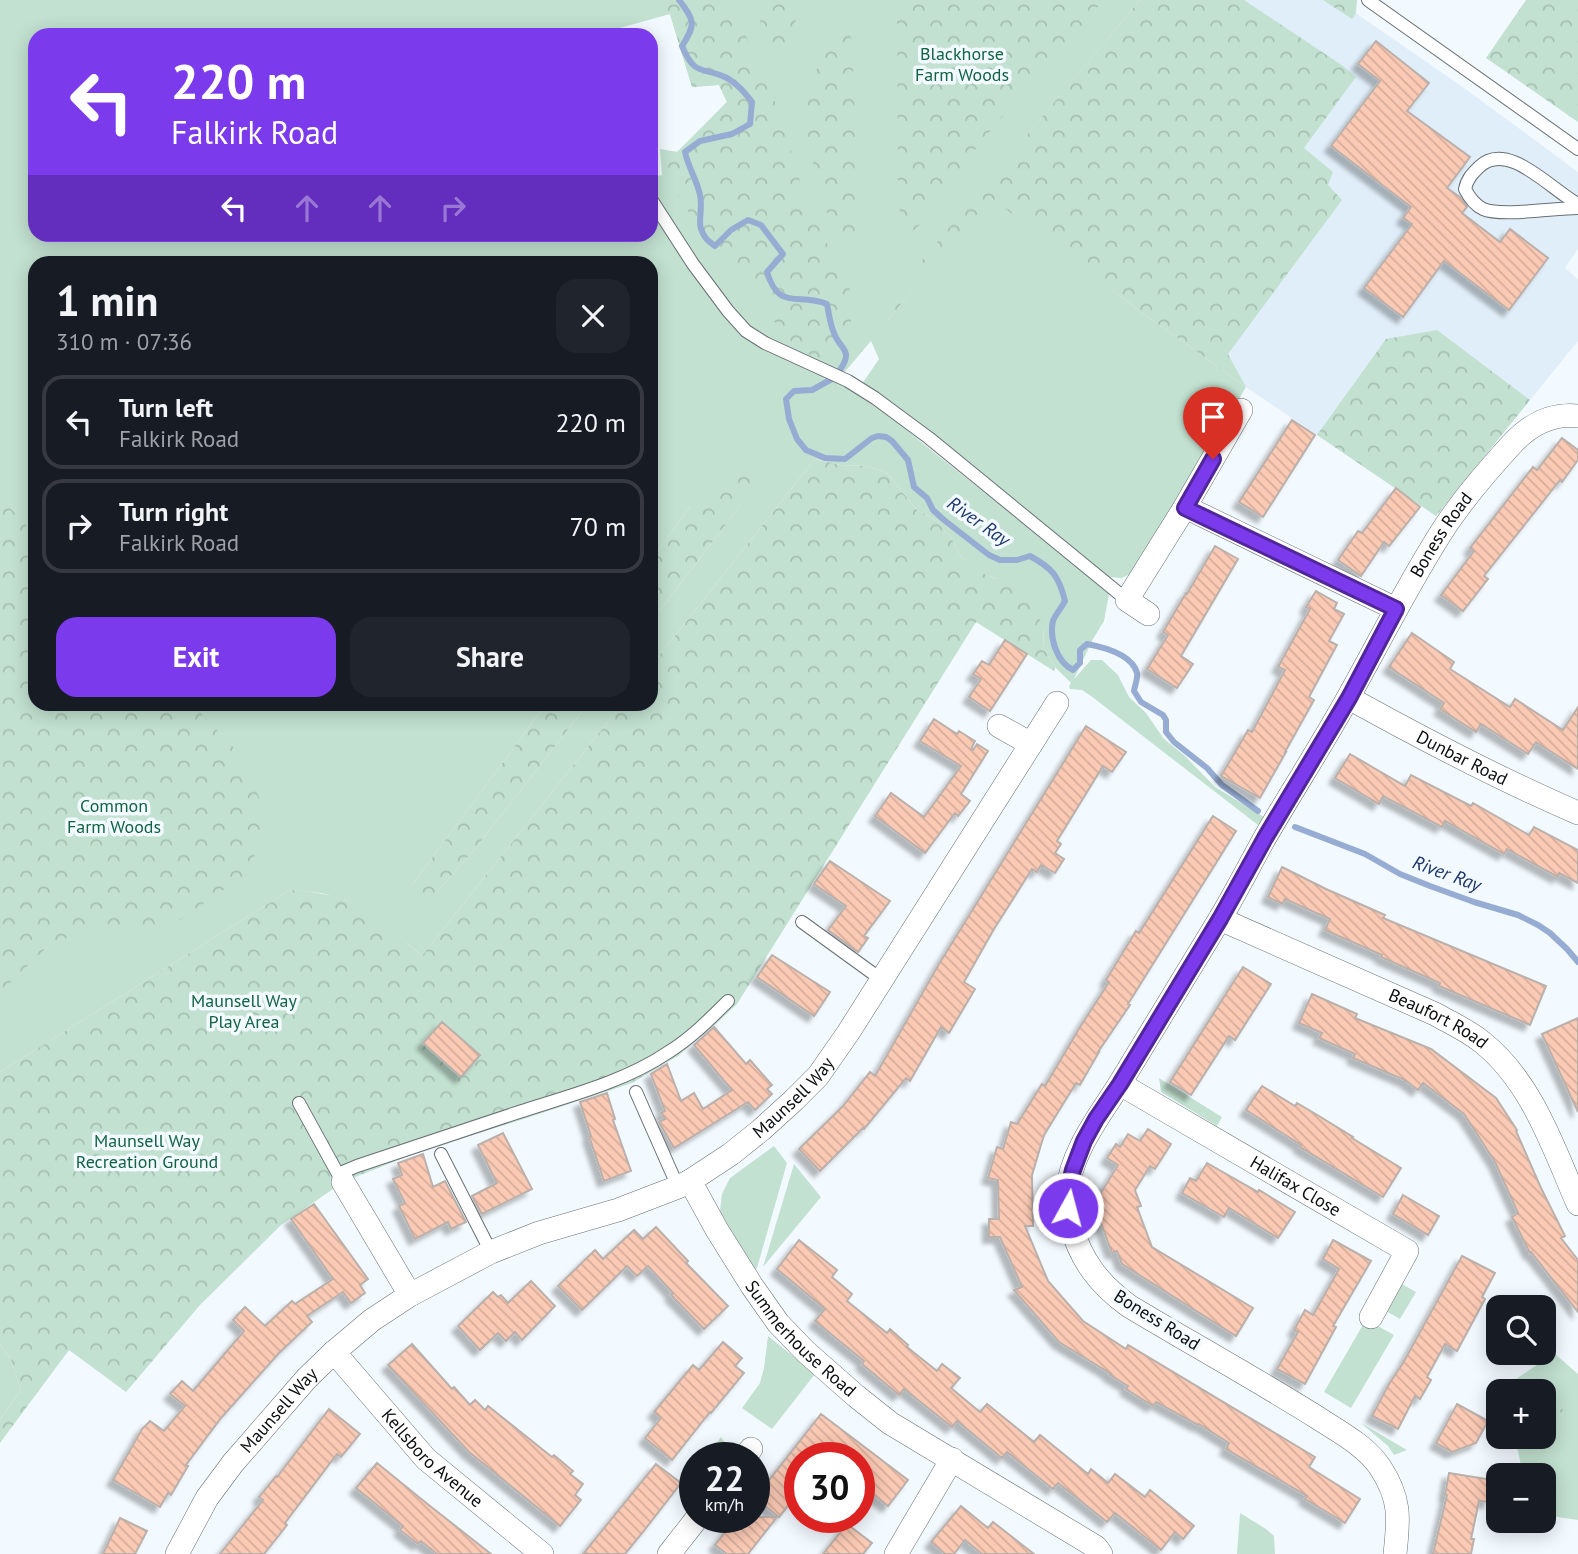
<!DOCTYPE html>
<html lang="en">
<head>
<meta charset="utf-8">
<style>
	body { margin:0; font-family:"PT Sans",sans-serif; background:#20242c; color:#f1f3f6; height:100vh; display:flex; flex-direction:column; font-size:26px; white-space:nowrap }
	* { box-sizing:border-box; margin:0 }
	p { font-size:23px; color:#9ea1a6 }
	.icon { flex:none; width:38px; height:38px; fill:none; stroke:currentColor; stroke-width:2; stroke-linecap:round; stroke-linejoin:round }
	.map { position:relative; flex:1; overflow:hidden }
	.details { position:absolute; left:28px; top:256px; width:630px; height:455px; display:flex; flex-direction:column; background:#171b24; border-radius:21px; box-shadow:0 4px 18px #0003 }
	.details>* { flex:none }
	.guide { position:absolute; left:28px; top:28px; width:630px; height:214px; border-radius:21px; box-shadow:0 4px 18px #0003; background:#7c3aed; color:#fff; overflow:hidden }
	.tools { position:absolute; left:1486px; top:1295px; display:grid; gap:14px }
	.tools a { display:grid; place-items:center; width:70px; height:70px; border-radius:14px; background:#171b24; box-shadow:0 4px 18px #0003; font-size:35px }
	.speed { position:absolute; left:679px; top:1442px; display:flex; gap:14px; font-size:35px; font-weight:700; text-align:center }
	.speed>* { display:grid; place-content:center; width:91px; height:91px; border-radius:50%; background:#171b24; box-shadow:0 4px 18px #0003; line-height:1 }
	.speed small { font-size:18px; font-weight:400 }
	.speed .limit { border:10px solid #d22; background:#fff; color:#111 }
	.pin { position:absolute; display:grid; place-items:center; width:60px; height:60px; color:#fff; margin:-72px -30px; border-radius:50% 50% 50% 0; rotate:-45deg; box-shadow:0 0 7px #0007 }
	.pin .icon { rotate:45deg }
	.me { position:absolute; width:77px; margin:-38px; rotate:7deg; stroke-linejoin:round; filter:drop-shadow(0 0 5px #0008) }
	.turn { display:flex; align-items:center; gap:24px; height:147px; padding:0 28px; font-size:32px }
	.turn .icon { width:91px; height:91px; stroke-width:2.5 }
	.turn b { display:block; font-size:49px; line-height:60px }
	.lanes { display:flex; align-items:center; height:66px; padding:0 28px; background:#0003; justify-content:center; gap:35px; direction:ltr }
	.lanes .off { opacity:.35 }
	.round { display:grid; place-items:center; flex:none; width:74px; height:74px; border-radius:21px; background:#20242c }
	.summary { display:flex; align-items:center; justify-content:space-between; height:119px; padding:0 28px }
	h1 { font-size:42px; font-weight:800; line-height:52px }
	.cta { display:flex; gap:14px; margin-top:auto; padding:14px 28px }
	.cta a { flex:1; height:80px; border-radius:21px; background:#7c3aed; color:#fff; font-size:28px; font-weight:800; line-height:80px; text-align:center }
	.cta a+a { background:#20242c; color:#f1f3f6 }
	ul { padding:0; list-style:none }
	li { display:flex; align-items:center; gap:21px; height:94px; margin:0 14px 10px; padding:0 14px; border:4px solid #363941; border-radius:21px }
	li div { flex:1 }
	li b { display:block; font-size:26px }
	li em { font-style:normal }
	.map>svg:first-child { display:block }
	.built { fill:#e0eef9 }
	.grass { fill:#c2e1d0; fill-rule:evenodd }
	.forest { fill:url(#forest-crowns) }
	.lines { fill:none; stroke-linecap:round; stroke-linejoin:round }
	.stream { stroke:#96acd3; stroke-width:6 }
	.building { fill:url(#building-back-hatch); stroke:#bab0ac; stroke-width:2; filter:url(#shadow) }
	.service-casing { stroke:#697075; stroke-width:14 }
	.minor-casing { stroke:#697075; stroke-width:24 }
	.service { stroke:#fff; stroke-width:12 }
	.minor { stroke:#fff; stroke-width:23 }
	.route-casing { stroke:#51269a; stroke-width:18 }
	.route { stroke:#7c3aed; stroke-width:12 }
	.labels { text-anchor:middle; stroke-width:7; stroke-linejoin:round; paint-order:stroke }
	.park-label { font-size:18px; fill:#116342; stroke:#f3faff }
	.street-label { font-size:18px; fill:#0a0c0e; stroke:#f3faff }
	.water-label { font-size:19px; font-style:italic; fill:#1d3668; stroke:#f3faff }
</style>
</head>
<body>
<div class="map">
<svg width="1578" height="1554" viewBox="0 0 1578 1554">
	<defs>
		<pattern id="forest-crowns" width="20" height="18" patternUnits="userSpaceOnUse" patternTransform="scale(1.75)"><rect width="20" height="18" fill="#c2e1d0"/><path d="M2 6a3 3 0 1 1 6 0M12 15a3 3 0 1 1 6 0" fill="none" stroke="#a5c0b1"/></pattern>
		<pattern id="building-back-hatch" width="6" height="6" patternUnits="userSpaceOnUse" patternTransform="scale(1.75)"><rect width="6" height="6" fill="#fbcab5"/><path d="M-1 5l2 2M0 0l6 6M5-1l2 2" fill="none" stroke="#d6ac9a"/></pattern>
		<filter id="shadow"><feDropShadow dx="-6" dy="6" stdDeviation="2" flood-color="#0004"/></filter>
	</defs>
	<rect width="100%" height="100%" fill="#f3faff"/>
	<!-- built -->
	<path class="built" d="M1157,0H1337L1467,90L1578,172V249L1565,268L1578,279V341L1436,516L1246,387L1228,354Z"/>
	<!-- grass -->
	<path class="grass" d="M0,0H1140L878,314L887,321L991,197L1137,309L1246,387L1134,572L1122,578L1108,577L862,384L879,359L871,341L838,380C875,401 908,432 941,458C997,503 1055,547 1109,594L1104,621L1093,639L1074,679L1091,660H1102L1118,675L1129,697L1146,713L1164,739L1184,755L1215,787L1264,817L1258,825L1091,696L1082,690L1070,689L1069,686L1071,683L1055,667L1044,649L1043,626L995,578L975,571L962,558L950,536L934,519L917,510L886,472L865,466L840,465L815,459L651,666V622L740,506L690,507L651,560V262H35V704H546L412,885L434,895L475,849L588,704H622L422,956L369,911L349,901L321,893L290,890L0,1072ZM670,14L692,87L719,85L727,102L678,152L660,149L662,175L651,177V234H35V35H595Z
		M1159,1078L1222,1117L1217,1126L1161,1092Z
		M774,1146L787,1163L757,1268L751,1274L724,1222L720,1211L722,1194L730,1178Z
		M794,1164L821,1197L763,1267L767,1254Z
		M1402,1284L1416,1292L1400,1319L1386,1311Z
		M1364,1323L1373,1329L1376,1325L1394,1335L1351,1408L1324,1392Z
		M768,1336L815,1374L772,1429L742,1408L760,1383L764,1368Z
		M0,1344L11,1360L21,1390L0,1420Z
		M1554,1353L1578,1374V1520L1544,1515V1475H1523L1515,1437H1544V1391H1507L1506,1386Z
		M1361,1423L1407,1450L1394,1455L1388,1446Z
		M721,1437L728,1447L729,1458H706Z
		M1240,1513L1266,1529L1274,1536L1275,1554H1237Z"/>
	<!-- forest -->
	<path class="forest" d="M660,0H730L780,113L805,199L852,294L855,314L826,364L796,347L773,320L770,302L754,286L701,245L688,211L669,181L668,161L727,102L719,85L692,87L670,14Z
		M749,0H804L787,43L778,50L772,45Z
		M897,0H1103C1054,62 997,117 951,181C940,196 925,228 907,233L900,215L898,191Z
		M1140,0H1244L1343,66L1356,77L1304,148L1333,172L1328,185L1342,200L1228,354L1246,387L1137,309L991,198L887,321L877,314Z
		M1323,0H1357L1356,13L1352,19Z
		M1526,0H1578V122L1486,58Z
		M844,27L852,39L859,233L852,247L843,241L839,235L827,213L816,178L805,122L806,94L833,32Z
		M1437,330L1530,400L1436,516L1317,435L1386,339Z
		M815,459L840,465L865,466L886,472L917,510L934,519L950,536L962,558L975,570L1016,587L1033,604L1043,626L1044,649L1055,667L1054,671L976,622L737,1004L715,1025L678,1056L632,1083L533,1116L416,1153L343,1182L281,1225L200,1305L126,1392L69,1350L0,1443V1420L21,1390L11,1360L0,1344V1072L290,890C317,892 345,896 368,910C388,923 404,942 422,956L622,704H651V666Z
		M741,465L755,482L740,506L651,622V560L690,507L718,480Z
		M0,497L35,535V704H192L235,749L263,805L262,835L248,873L165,930L137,926L69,937L49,945L0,993Z
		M546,704H588L475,849L434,895L422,900L416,896L412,885Z
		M1544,1402L1564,1410L1557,1428L1544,1423Z"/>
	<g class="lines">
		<!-- stream -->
		<path class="stream" d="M679,0C695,21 696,24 682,46C695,78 704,66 727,78C738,84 745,93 752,102L750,124L732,134L700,141L685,152C688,167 697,180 700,195C703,206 698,221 701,229C704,238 708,241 715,246L731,230L748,220L761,225L783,254L767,272C779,312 798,292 827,304C829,314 830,324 834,333C840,350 854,349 840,370
			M832,379L812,390L794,391L786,399L789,419L797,439L806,450L825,458L845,459L872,438L878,436L886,437L892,441L908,460L914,487L927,498L933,510L944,520L989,555L1000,560H1017L1030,556C1052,568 1059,576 1065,601C1062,607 1055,615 1053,621C1049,638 1057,662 1073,670L1080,663V650L1087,644C1103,647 1132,654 1137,673C1138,678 1135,685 1134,691L1141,702L1163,715L1166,720V732L1174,742L1207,768L1222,785L1258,811
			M1295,827L1365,854L1400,874L1430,886L1474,902L1518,915L1538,925L1550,933L1567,949L1578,962"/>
	</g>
	<!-- building -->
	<path class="building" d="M1376,41L1429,83L1407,111L1470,157L1447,188L1460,197L1467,207L1462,213L1500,242L1510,229L1548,258L1509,310L1444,261L1403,317L1364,288L1412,224L1403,218L1411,207L1331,146L1380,81L1358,64Z
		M1292,420L1315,435L1263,517L1239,502Z
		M1562,438L1578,450V460L1562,482L1560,480L1484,576L1488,579L1463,611L1441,595L1474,551L1470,548L1533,467L1537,470Z
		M1396,488L1420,507L1389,546L1384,542L1361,576L1338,560L1358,531L1362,533Z
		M1215,546L1238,559L1181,656L1193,664L1177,688L1147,669L1168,635L1163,632L1186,593L1187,594Z
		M1316,591L1337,603L1334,609L1344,614L1329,641L1337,645L1309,697L1314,700L1285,752H1286L1260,798L1221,776L1248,730L1252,732L1285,670L1278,667L1310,609L1306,607Z
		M1412,633L1454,662L1450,669L1510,707L1515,699L1563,730L1578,707V769L1536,742L1528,754L1481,724L1476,732L1440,709L1444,703L1389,667Z
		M1005,640L1027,654L990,711L969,697L981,679L973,674L982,661L989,665Z
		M934,719L957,734L959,731L975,741L971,749L973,750L977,744L988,751L961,794L970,801L958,816L955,813L925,853L875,816L891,793L924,817L961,766L920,741Z
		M1086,726L1126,752L1112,772L1103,766L1057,841L1061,844L1055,853L1064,859L1055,873L1041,865L1037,872L1032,869L994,929L964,982L975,989L949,1033L941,1027L910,1081L906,1078L864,1129L863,1128L820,1171L799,1149L843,1106L870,1072L875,1076L939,964Z
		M1350,754L1405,786L1411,775L1471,806L1473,803L1529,835L1534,827L1578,850V883L1559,873L1558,877L1507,849L1504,854L1445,821L1442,827L1383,796L1379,804L1335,778Z
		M1213,816L1236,831L1128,1004L1130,1005L1098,1052H1099L1080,1085L1076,1083L1044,1135L1032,1175L1033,1226H1025L1048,1281L1083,1321L1126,1349L1128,1345L1315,1457L1309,1467L1360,1499L1345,1523L1305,1499L1307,1496L1226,1449L1229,1443L1199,1424L1198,1425L1156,1402L1153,1406L1126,1389L1128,1386L1110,1375L1111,1374L1059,1342L1014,1290L1022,1287L1000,1237H989V1219H999L998,1180L988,1178L997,1147L1003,1149L1011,1122L1017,1124L1042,1084L1045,1086L1080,1027L1109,982L1106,980L1136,931L1139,933Z
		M830,861L890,901L864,936L868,938L858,952L828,930L846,906L814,884Z
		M1282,867L1326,889L1385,915L1383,918L1546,986L1530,1025L1439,986L1440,983L1381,957L1382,955L1325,930L1330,919L1285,899L1282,904L1268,897Z
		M772,955L830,992L814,1016L757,977Z
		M1243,967L1271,984L1235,1040L1229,1036L1191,1095L1170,1082Z
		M1312,994L1357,1014L1355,1018L1431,1049L1496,1098L1517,1130L1516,1131L1541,1188L1565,1236L1561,1238L1578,1260V1312L1531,1252L1530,1253L1512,1217L1518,1213L1495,1162L1464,1114L1423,1083L1418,1090L1405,1080L1353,1058L1355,1054L1319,1038L1322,1033L1299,1023Z
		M1578,1018V1112L1542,1034Z
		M442,1022L480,1055L461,1077L423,1043Z
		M714,1027L746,1064L750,1060L772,1085L767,1089L772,1094L755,1110L748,1102L674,1148L659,1122L665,1119L661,1113L665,1111L651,1074L667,1064L681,1101L694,1093L703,1109L732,1090L694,1045Z
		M1262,1086L1295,1106L1297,1103L1319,1116L1353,1137L1352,1138L1401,1168L1383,1197L1300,1147L1301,1145L1246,1110Z
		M607,1093L615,1119L613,1120L631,1171L604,1181L589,1136H591L580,1102Z
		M1148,1129L1171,1144L1155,1169L1150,1166L1135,1190L1141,1206L1137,1207L1152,1247L1253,1308L1236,1336L1122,1264L1117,1251L1112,1253L1094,1204L1118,1165L1107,1158L1116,1144L1120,1147L1128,1134L1140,1141Z
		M503,1133L532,1189L482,1214L472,1196L497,1183L478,1145Z
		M423,1154L433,1187L445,1181L466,1222L451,1229L448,1222L415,1239L399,1206L405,1203L393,1179L402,1175L398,1163Z
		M1207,1163L1258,1192L1259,1190L1295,1212L1278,1238L1229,1208L1224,1217L1182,1193L1190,1178L1196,1181Z
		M1403,1195L1439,1216L1428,1235L1393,1214Z
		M314,1204L368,1279L360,1285L365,1293L351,1303L343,1292L307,1316L312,1322L279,1353L221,1418L186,1465L188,1466L171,1495L168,1493L160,1507L113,1480L142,1429L150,1421L164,1431L185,1406L170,1394L182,1381L193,1391L244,1331L233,1320L245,1307L265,1326L292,1301L295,1304L333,1279L291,1219Z
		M656,1227L688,1261L686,1263L728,1306L704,1329L671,1295L673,1293L648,1266L637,1276L627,1266L582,1310L558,1286L595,1250L603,1259L634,1230L643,1239Z
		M799,1240L837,1270L832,1277L852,1294L847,1301L887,1333L890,1329L908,1345L907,1347L937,1371L942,1364L960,1378L951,1388L980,1412L987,1404L1034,1442L1040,1435L1088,1474L1091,1469L1108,1483L1115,1474L1145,1497L1150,1490L1194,1526L1183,1539L1175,1532L1161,1550L1115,1513L1107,1522L1058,1483L1053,1489L1007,1452L1002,1458L957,1421L952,1427L904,1389L899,1395L862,1364L864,1361L815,1321L825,1309L777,1269Z
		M1333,1240L1371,1261L1333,1326L1336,1327L1305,1384L1277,1369L1298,1332L1294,1330L1305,1310L1313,1315L1339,1269L1323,1259Z
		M1462,1256L1495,1273L1482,1297L1485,1299L1457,1351L1445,1344L1427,1377L1431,1380L1420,1399L1415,1396L1398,1429L1372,1416L1389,1384L1403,1363Z
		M531,1281L555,1306L522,1340L515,1332L506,1341L498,1333L480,1350L458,1326L493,1292L498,1297L501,1295L508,1303Z
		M723,1342L742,1358L735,1366L744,1373L711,1413L710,1412L672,1460L645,1438L661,1418L654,1412L693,1365L699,1370Z
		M412,1344L452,1389L454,1387L470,1405L475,1400L485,1410L488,1406L552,1457L554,1455L573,1471L570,1474L583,1484L575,1495L581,1500L560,1526L469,1452L388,1365Z
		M1457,1404L1488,1421L1476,1443L1452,1452L1436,1443Z
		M329,1409L360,1434L341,1457L337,1454L285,1523L287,1525L264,1554H220L263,1500L259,1497L276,1476L277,1477Z
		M821,1414L908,1480L888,1506L859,1483V1458H840L831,1451L826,1458H800V1491L779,1517L755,1498Z
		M377,1463L425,1502L491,1554H437L421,1541L418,1544L400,1530L403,1526L356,1488Z
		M656,1464L681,1483L643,1532L625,1554H583Z
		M1449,1473L1493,1480L1489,1502L1479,1501L1471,1539H1474L1471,1554H1433L1447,1495H1445Z
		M961,1506L988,1528L993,1522L1034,1554H982L965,1540L954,1554H945L931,1542Z
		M737,1517H777L748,1554H727L715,1545Z
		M120,1518L147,1531L135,1554H103Z
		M847,1524L872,1543L863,1554H823Z"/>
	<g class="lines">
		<defs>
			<path id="service" d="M1368,0L1578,149
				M651,199L693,264L728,311L746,331L765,343L848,381L875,398L929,438L1127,600
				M1578,204C1552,191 1508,139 1479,167C1472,174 1467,179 1465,189C1469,197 1475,205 1483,209C1501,217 1555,208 1578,208
				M802,922L882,980
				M636,1092L678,1187
				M299,1103L338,1174
				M441,1154L491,1252
				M343,1182L338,1174L357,1166C411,1148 465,1130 519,1112C568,1096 624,1082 667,1053C690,1039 709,1020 728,1001"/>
			<g id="minor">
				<path d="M1185,507L1396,609"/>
				<path d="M1148,614L1127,600L1185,507L1241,410"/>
				<path id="s1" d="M1349,698C1423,739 1499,779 1578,813"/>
				<path d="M999,726L1031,744"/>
				<path id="s2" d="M1220,919L1435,1014C1451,1023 1467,1030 1482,1042C1532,1082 1553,1147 1578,1204"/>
				<path id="s3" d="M1120,1084L1407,1251L1371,1317"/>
				<path id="s4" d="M690,1181L717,1230L752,1286L778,1323L806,1352L856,1396L890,1423L1096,1547L1101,1554"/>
				<path d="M343,1182L410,1295"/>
				<path id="s5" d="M334,1352L426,1459L542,1554"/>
				<path d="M744,1458L751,1449"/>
				<path id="s6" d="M177,1554L207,1498L233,1463L307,1378L334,1352L372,1320L410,1295L491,1252L539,1233L618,1210L678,1187L690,1181L731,1154L761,1130L794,1100L818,1076L848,1033L1057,703"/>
				<path d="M669,1554L698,1517"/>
				<path d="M896,1554L952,1459"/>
				<path id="s7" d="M1395,1554C1399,1518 1401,1499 1380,1467C1365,1445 1339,1432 1318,1418C1256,1379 1192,1344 1129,1306C1100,1285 1080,1260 1071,1224C1068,1214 1066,1202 1067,1192C1072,1149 1100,1116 1122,1080C1154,1028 1186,975 1218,922C1234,896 1248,868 1263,841C1291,792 1322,745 1349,696C1381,639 1410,580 1446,525C1465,497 1488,470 1511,445C1529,425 1551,413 1578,416"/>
			</g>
		</defs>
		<!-- service casing -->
		<use href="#service" class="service-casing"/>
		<!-- minor casing -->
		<use href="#minor" class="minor-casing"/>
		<!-- service -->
		<use href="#service" class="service"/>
		<!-- minor -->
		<use href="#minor" class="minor"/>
	</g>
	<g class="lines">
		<defs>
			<path id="route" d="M1068,1208L1067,1196L1073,1170L1084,1141L1096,1119L1120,1084L1220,919L1265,838L1349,698L1396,609L1185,508L1213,459"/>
		</defs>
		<!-- route casing -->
		<use href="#route" class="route-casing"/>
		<!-- route -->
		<use href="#route" class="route"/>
	</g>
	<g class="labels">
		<!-- park labels -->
		<g class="park-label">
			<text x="962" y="60">Blackhorse<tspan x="962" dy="21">Farm Woods</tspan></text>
			<text x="114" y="812">Common<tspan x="114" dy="21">Farm Woods</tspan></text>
			<text x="244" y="1007">Maunsell Way<tspan x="244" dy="21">Play Area</tspan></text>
			<text x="147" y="1147">Maunsell Way<tspan x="147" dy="21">Recreation Ground</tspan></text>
		</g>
		<!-- street labels -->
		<g class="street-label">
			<text dy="6" stroke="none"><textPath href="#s7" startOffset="1283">Boness Road</textPath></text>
			<text dy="6" stroke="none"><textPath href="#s1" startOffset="128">Dunbar Road</textPath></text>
			<text dy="6" stroke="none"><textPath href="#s2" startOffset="240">Beaufort Road</textPath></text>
			<text dy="6" stroke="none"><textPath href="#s6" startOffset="789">Maunsell Way</textPath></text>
			<text dy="6" stroke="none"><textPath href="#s3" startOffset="203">Halifax Close</textPath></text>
			<text transform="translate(1157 1320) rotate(32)" y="6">Boness Road</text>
			<text dy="6" stroke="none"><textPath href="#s4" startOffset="194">Summerhouse Road</textPath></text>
			<text dy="6" stroke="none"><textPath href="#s6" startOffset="177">Maunsell Way</textPath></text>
			<text dy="6" stroke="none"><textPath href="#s5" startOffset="145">Kellsboro Avenue</textPath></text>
		</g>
		<!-- water labels -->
		<g class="water-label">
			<text transform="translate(979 521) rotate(35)" y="7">River Ray</text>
			<text transform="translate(1447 873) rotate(20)" y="7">River Ray</text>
		</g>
	</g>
</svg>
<div class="tools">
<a><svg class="icon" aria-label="search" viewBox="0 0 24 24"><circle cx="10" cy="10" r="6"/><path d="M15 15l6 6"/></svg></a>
<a>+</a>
<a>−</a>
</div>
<div class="speed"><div>22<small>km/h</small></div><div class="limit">30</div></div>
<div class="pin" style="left:1213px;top:459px;background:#d93025"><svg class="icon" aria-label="arrive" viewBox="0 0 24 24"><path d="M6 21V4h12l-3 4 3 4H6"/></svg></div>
<svg class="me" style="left:1068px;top:1208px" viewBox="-20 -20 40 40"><circle r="17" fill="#7c3aed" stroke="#fff" stroke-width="3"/><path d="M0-11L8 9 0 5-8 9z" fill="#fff"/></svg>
<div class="guide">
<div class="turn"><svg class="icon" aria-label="left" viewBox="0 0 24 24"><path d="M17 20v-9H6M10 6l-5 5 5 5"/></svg><div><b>220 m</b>Falkirk Road</div></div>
<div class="lanes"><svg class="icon" aria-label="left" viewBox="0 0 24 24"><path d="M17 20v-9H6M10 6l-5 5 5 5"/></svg><svg class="icon off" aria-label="ahead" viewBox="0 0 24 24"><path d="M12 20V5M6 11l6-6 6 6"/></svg><svg class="icon off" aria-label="ahead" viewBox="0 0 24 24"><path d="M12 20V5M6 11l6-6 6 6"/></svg><svg class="icon off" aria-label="right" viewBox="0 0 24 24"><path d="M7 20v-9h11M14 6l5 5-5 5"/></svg></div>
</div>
<section class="details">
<div class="summary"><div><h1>1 min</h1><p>310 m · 07:36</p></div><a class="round"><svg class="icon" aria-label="close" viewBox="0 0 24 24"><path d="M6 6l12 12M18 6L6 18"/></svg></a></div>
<ul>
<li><svg class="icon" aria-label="left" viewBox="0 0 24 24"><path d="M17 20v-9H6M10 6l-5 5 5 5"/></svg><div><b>Turn left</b><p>Falkirk Road</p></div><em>220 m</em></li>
<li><svg class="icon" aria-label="right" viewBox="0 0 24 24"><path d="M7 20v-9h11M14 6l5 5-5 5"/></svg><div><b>Turn right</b><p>Falkirk Road</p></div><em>70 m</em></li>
</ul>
<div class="cta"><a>Exit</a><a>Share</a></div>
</section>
</div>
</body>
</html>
